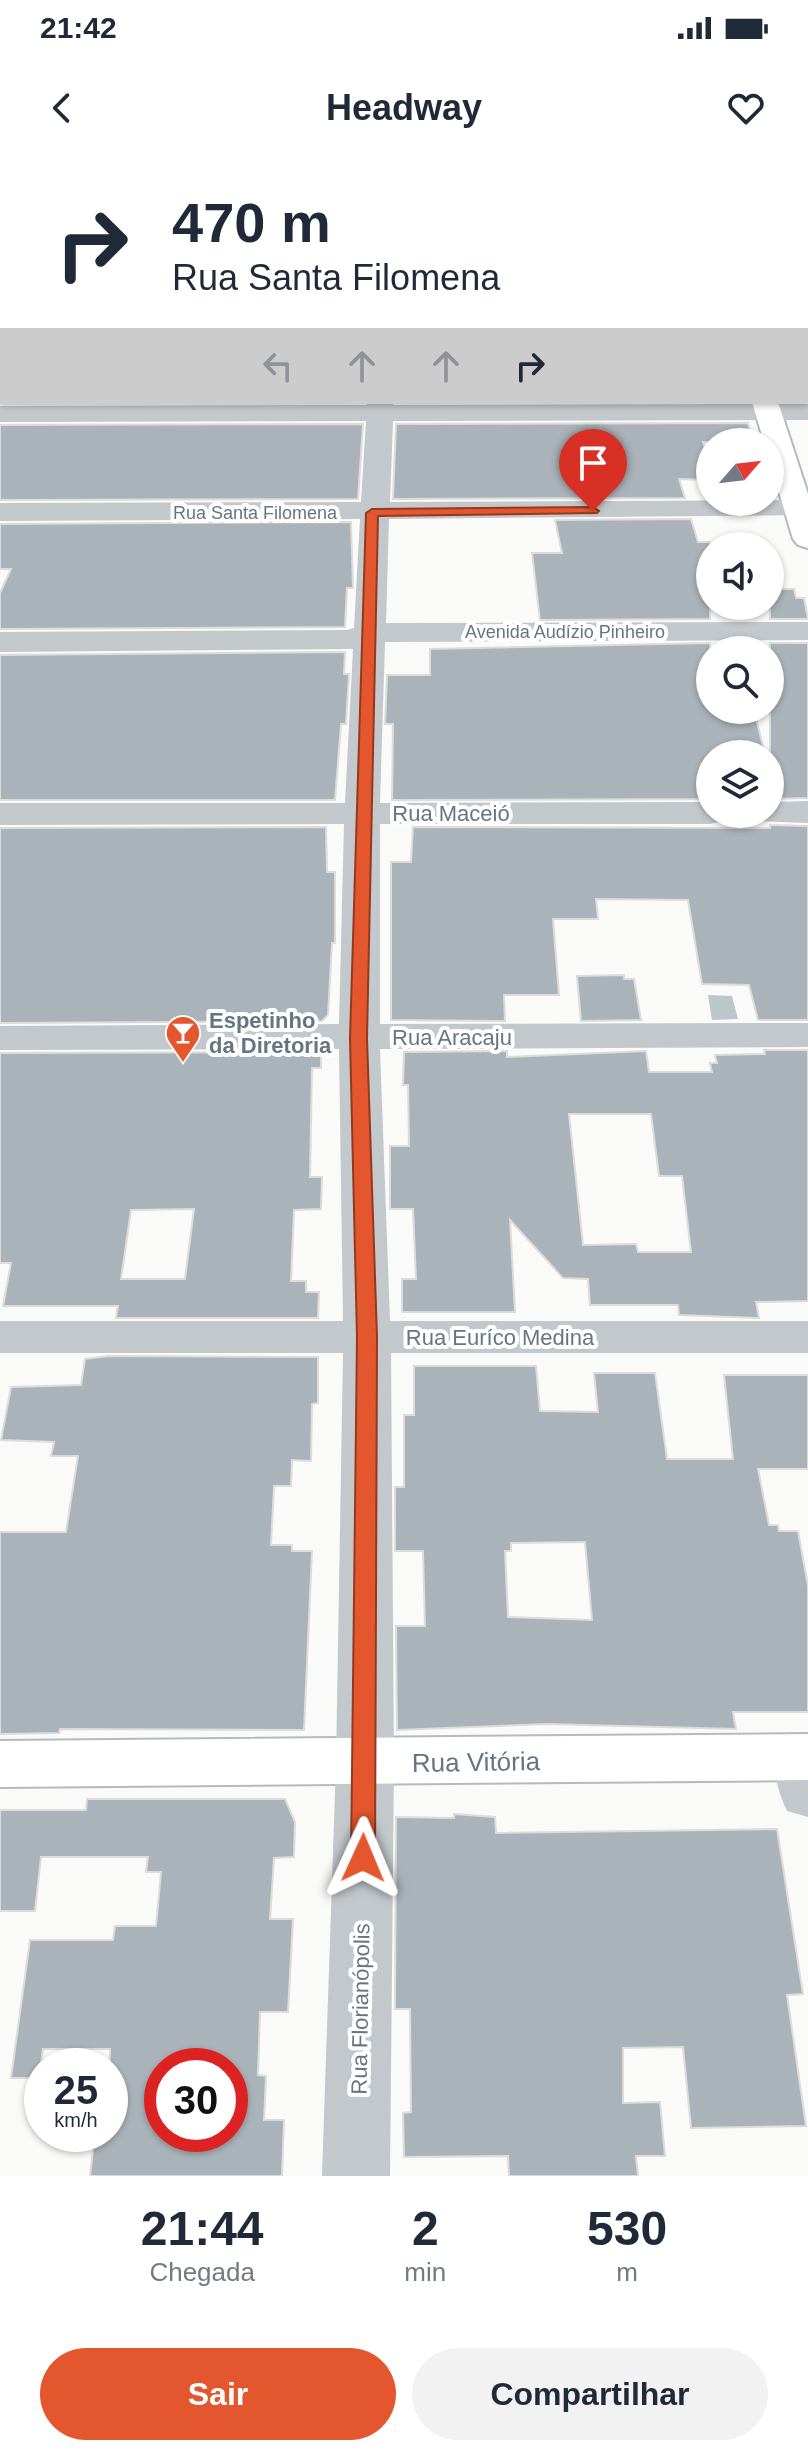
<!DOCTYPE html>
<html lang="pt">
<head>
<meta charset="utf-8">
<style>
	body { margin:0; font-family:Helvetica,sans-serif; background:#f2f2f3; color:#1f2937; height:100vh; display:flex; flex-direction:column; font-size:30px; white-space:nowrap }
	* { box-sizing:border-box; margin:0 }
	p { font-size:26px; color:#747a83 }
	.icon { flex:none; width:44px; height:44px; fill:none; stroke:currentColor; stroke-width:2; stroke-linecap:round; stroke-linejoin:round }
	.map { position:relative; height:2016px; overflow:hidden }
	.drawer { display:flex; flex-direction:column; background:#fff; flex:1 }
	.drawer>* { flex:none }
	.top-card { position:absolute; left:0px; top:0px; width:808px; height:244px; box-shadow:0 2px 6px #0004; background:#fff; color:#1f2937; overflow:hidden }
	.needle { width:52px; rotate:62deg }
	.fabs { position:absolute; left:696px; top:268px; display:grid; gap:16px }
	.fabs a { display:grid; place-items:center; width:88px; height:88px; border-radius:50%; background:#fff; box-shadow:0 2px 6px #0004; font-size:40px }
	.speed { position:absolute; left:24px; top:1888px; display:flex; gap:16px; font-size:40px; font-weight:700; text-align:center }
	.speed>* { display:grid; place-content:center; width:104px; height:104px; border-radius:50%; background:#fff; box-shadow:0 2px 6px #0004; line-height:1 }
	.speed small { font-size:20px; font-weight:400 }
	.speed .limit { border:12px solid #d22; background:#fff; color:#111 }
	.pin { position:absolute; display:grid; place-items:center; width:68px; height:68px; color:#fff; margin:-82px -34px; border-radius:50% 50% 50% 0; rotate:-45deg; box-shadow:0 0 8px #0007 }
	.pin .icon { rotate:45deg }
	.me { position:absolute; width:88px; margin:-44px; rotate:1deg; stroke-linejoin:round; filter:drop-shadow(0 0 6px #0008) }
	.turn { display:flex; align-items:center; gap:28px; height:168px; padding:0 40px; font-size:36px }
	.turn .icon { width:104px; height:104px; stroke-width:2.5 }
	.turn b { display:block; font-size:56px; line-height:68px }
	.lanes { display:flex; align-items:center; height:76px; padding:0 40px; background:#0003; justify-content:center; gap:40px; direction:ltr }
	.lanes .off { opacity:.35 }
	.eta { display:flex; justify-content:space-evenly; align-items:center; height:136px; text-align:center }
	.eta b { font-size:48px; font-weight:800; line-height:56px }
	.action { display:flex; gap:16px; margin-top:auto; padding:16px 40px }
	.action a { flex:1; height:92px; border-radius:48px; background:#e4572e; color:#fff; font-size:32px; font-weight:800; line-height:92px; text-align:center }
	.action a+a { background:#f2f2f3; color:#1f2937 }
	.status { display:flex; justify-content:space-between; align-items:center; height:56px; padding:0 40px; background:#fff; direction:ltr }
	.status svg { height:22px; fill:currentColor }
	header { display:flex; justify-content:space-between; align-items:center; height:104px; padding:0 40px; background:#fff; font-size:36px; font-weight:800 }
	.map>svg:first-child { display:block }
	.water { fill:#bbc7cb }
	.building { fill:#aab3b9; stroke:#dcdcda; stroke-width:2; fill-rule:evenodd }
	.lines { fill:none; stroke-linecap:round; stroke-linejoin:round }
	.major-casing { stroke:#b5babe; stroke-width:4 }
	.minor { fill:#c3c8cc; fill-rule:evenodd }
	.major { fill:#fff; fill-rule:evenodd }
	.route { fill:#e4572e; stroke:#94391e; stroke-width:2 }
	.labels { text-anchor:middle; stroke-width:8; stroke-linejoin:round; paint-order:stroke }
	.far-street-label { font-size:18px; fill:#657683; stroke:#fff }
	.street-label { font-size:22px; fill:#657683; stroke:#fff }
	.poi-label { font-size:22px; font-weight:bold; fill:#657683; stroke:#fff; text-anchor:start }
	.near-street-label { font-size:26px; fill:#657683; stroke:#fff }
</style>
</head>
<body>
<div class="status"><b>21:42</b><svg viewBox="0 0 49 12"><path d="M0 12V9h3v3zM5 12V6h3v6zM10 12V3h3v9zM15 12V0h3v12zM26 1h20v11H26zM47 4h2v5h-2z"/></svg></div>
<header><svg class="icon" aria-label="back" viewBox="0 0 24 24"><path d="M15 5l-7 7 7 7"/></svg>Headway<svg class="icon" aria-label="heart" viewBox="0 0 24 24"><path d="M12 20l-8-8c-3-5 5-10 8-4 3-6 11-1 8 4z"/></svg></header>
<div class="map">
<svg width="808" height="2016" viewBox="0 0 808 2016">
	<rect width="100%" height="100%" fill="#fafaf8"/>
	<!-- water -->
	<path class="water" d="M708,835L732,836L738,859L712,860Z"/>
	<!-- building -->
	<path class="building" d="M748,263L753,282H703L710,304V320L679,319L685,338L393,339L396,264Z
		M363,264L358,339L0,340V265Z
		M691,359L698,382H710V459L540,460L532,393H562L555,360Z
		M351,362L353,428H347L345,467L0,469V433L11,409H0V364Z
		M770,429H794L796,438H804L808,459H770Z
		M710,483V550H754L765,594H710V639L392,640L393,564H385L387,515H430V489Z
		M770,483H808V638L770,639Z
		M345,492L344,514H349L346,564H341L335,640H0V495Z
		M770,665L808,666V860H758L749,825L702,824L688,740L596,739L598,759H553L559,835H504L505,861L391,860V702H411L413,667L770,668Z
		M326,667L327,712H335V783H332L328,855L322,861L0,863V668Z
		M624,815V819H634L641,860L581,861L577,816Z
		M764,890H808V1141L756,1142L759,1158L679,1155L678,1145H590L588,1119L563,1118L510,1060L515,1152H402V1119H416L413,1049H390V986H409L408,925H403L404,892L507,891V897L646,891L649,912H712L710,903H717L715,895L765,894ZM569,954H651L659,1016H682L691,1092H638L636,1084L583,1085Z
		M321,892V908H312L310,1017H322L321,1049L294,1050L291,1121H306V1132H319L318,1158H116L118,1146H3L11,1103H0V893ZM194,1049L185,1119H121L131,1050Z
		M109,1196L318,1197V1243L312,1244L311,1301L292,1300L291,1326H274L271,1385H292V1391H312L304,1570L60,1569L59,1573L0,1574V1372H66L78,1296H51L54,1282L1,1280L11,1227L81,1225L85,1199Z
		M414,1206H536L540,1251L598,1252L594,1213H655L667,1299H733L724,1215H808V1309H758L769,1365H778L779,1371H798L808,1426V1552H733L736,1569L547,1564L397,1570L396,1466H425L423,1391H395V1327H404V1255H414ZM585,1382L592,1460L508,1457L505,1391H511V1383Z
		M87,1639H285L295,1662L294,1697L274,1698L270,1759H293L288,1852H260L258,1915L266,1916L264,1960H284L282,2016H90L95,1974H110V1889H43L39,1918H11L30,1780H113L115,1766H156L161,1712H146L148,1697H41L35,1751H0V1650H86ZM162,1906H230V1974H162Z
		M454,1654L495,1657L496,1673L777,1669L803,1834L787,1835L806,1966L691,1968L683,1887L623,1888V1943L660,1942L665,1996H636L638,2016H509L508,1996L404,1997L403,1953L411,1952L410,1849H395L396,1657L454,1658Z"/>
	<g class="lines">
		<defs>
			<path id="major" d="M697,0H717L718,2H698Z
				M752,242H778L808,334V388L798,385L793,379L770,302V282H764Z
				M808,1574V1620L0,1627V1581Z"/>
		</defs>
		<!-- major casing -->
		<use href="#major" class="major-casing"/>
		<!-- minor -->
		<path class="minor" d="M63,0H83V2H63Z
			M370,0H390V2H370Z
			M0,22H2V34H0Z
			M806,22H808V34H806Z
			M806,87H808V101H806Z
			M0,89H2V103H0Z
			M0,178H2L0,198Z
			M367,242H393V245L808,244V260L393,261L390,342L799,340L808,343V355L389,359L386,463L808,462V480L385,482L380,643L710,642V654H727L723,661L710,664H380V864L808,863V887L380,889L390,1161H808V1193H391L394,1603L390,2016H322L336,1603L343,1193H0V1161H343L339,889L0,890V866L339,864L344,664L0,665V643H345L353,489L0,492V472L347,470L354,468L360,359L0,361V343L361,342L366,261L0,262V246L367,245Z
			M808,641V663L757,661L753,654H770V642Z
			M802,1574L808,1576V1657L787,1651C776,1628 770,1604 782,1581Z"/>
		<!-- major -->
		<use href="#major" class="major"/>
	</g>
	<!-- route -->
	<path class="route" d="M593,347L599,351L597,353L378,356L367,878L377,1177L375,1698L372,1706L363,1709L354,1706L351,1698L357,1177L350,878L366,353L372,349Z"/>
	<!-- icons -->
	<defs>
		<symbol id="bar-pin" viewBox="-11 -11 22 30"><path d="M0 17L-7.5 6A9.5 9.5 0 1 1 7.5 6Z" fill="#e4572e" stroke="#fff"/><path d="M-6-5H6L.8 .8V4.5H3.5V6h-7V4.5H-.8V.8Z" fill="#fff"/></symbol>
	</defs>
	<g fill-rule="evenodd">
		<use href="#bar-pin" x="163" y="853" width="40" height="54"/>
	</g>
	<g class="labels">
		<!-- far-street labels -->
		<g class="far-street-label">
			<text x="255" y="359">Rua Santa Filomena</text>
			<text x="565" y="478">Avenida Audízio Pinheiro</text>
		</g>
		<!-- street labels -->
		<g class="street-label">
			<text x="451" y="661">Rua Maceió</text>
			<text x="452" y="885">Rua Aracaju</text>
			<text x="500" y="1185">Rua Euríco Medina</text>
			<text transform="translate(360 1849) rotate(-89)" y="8">Rua Florianópolis</text>
		</g>
		<!-- poi labels -->
		<g class="poi-label">
			<text x="209" y="868">Espetinho<tspan x="209" dy="25">da Diretoria</tspan></text>
		</g>
		<!-- near-street labels -->
		<g class="near-street-label">
			<text transform="translate(476 1602) rotate(-1)" y="9">Rua Vitória</text>
		</g>
	</g>
</svg>
<div class="fabs">
<a><svg class="needle" viewBox="-14 -14 28 28"><path d="M0-13l5 13h-10z" fill="#e53935"/><path d="M0 13l5-13h-10z" fill="#747a83"/></svg></a>
<a><svg class="icon" aria-label="sound" viewBox="0 0 24 24"><path d="M4 9h4l5-4v14l-5-4H4zM17 9q2 3 0 6"/></svg></a>
<a><svg class="icon" aria-label="search" viewBox="0 0 24 24"><circle cx="10" cy="10" r="6"/><path d="M15 15l6 6"/></svg></a>
<a><svg class="icon" aria-label="layers" viewBox="0 0 24 24"><path d="M12 4l9 5-9 5-9-5zM3 14l9 5 9-5"/></svg></a>
</div>
<div class="speed"><div>25<small>km/h</small></div><div class="limit">30</div></div>
<div class="pin" style="left:593px;top:351px;background:#d93025"><svg class="icon" aria-label="arrive" viewBox="0 0 24 24"><path d="M6 21V4h12l-3 4 3 4H6"/></svg></div>
<svg class="me" style="left:363px;top:1698px" viewBox="-20 -20 40 40"><path d="M0-17L14 15 0 8-14 15z" fill="#e4572e" stroke="#fff" stroke-width="4"/></svg>
<div class="top-card">
<div class="turn"><svg class="icon" aria-label="right" viewBox="0 0 24 24"><path d="M7 20v-9h11M14 6l5 5-5 5"/></svg><div><b>470 m</b>Rua Santa Filomena</div></div>
<div class="lanes"><svg class="icon off" aria-label="left" viewBox="0 0 24 24"><path d="M17 20v-9H6M10 6l-5 5 5 5"/></svg><svg class="icon off" aria-label="ahead" viewBox="0 0 24 24"><path d="M12 20V5M6 11l6-6 6 6"/></svg><svg class="icon off" aria-label="ahead" viewBox="0 0 24 24"><path d="M12 20V5M6 11l6-6 6 6"/></svg><svg class="icon" aria-label="right" viewBox="0 0 24 24"><path d="M7 20v-9h11M14 6l5 5-5 5"/></svg></div>
</div>
</div>
<section class="drawer">
<div class="eta">
<div><b>21:44</b><p>Chegada</p></div>
<div><b>2</b><p>min</p></div>
<div><b>530</b><p>m</p></div>
</div>
<div class="action"><a>Sair</a><a>Compartilhar</a></div>
</section>
</body>
</html>
